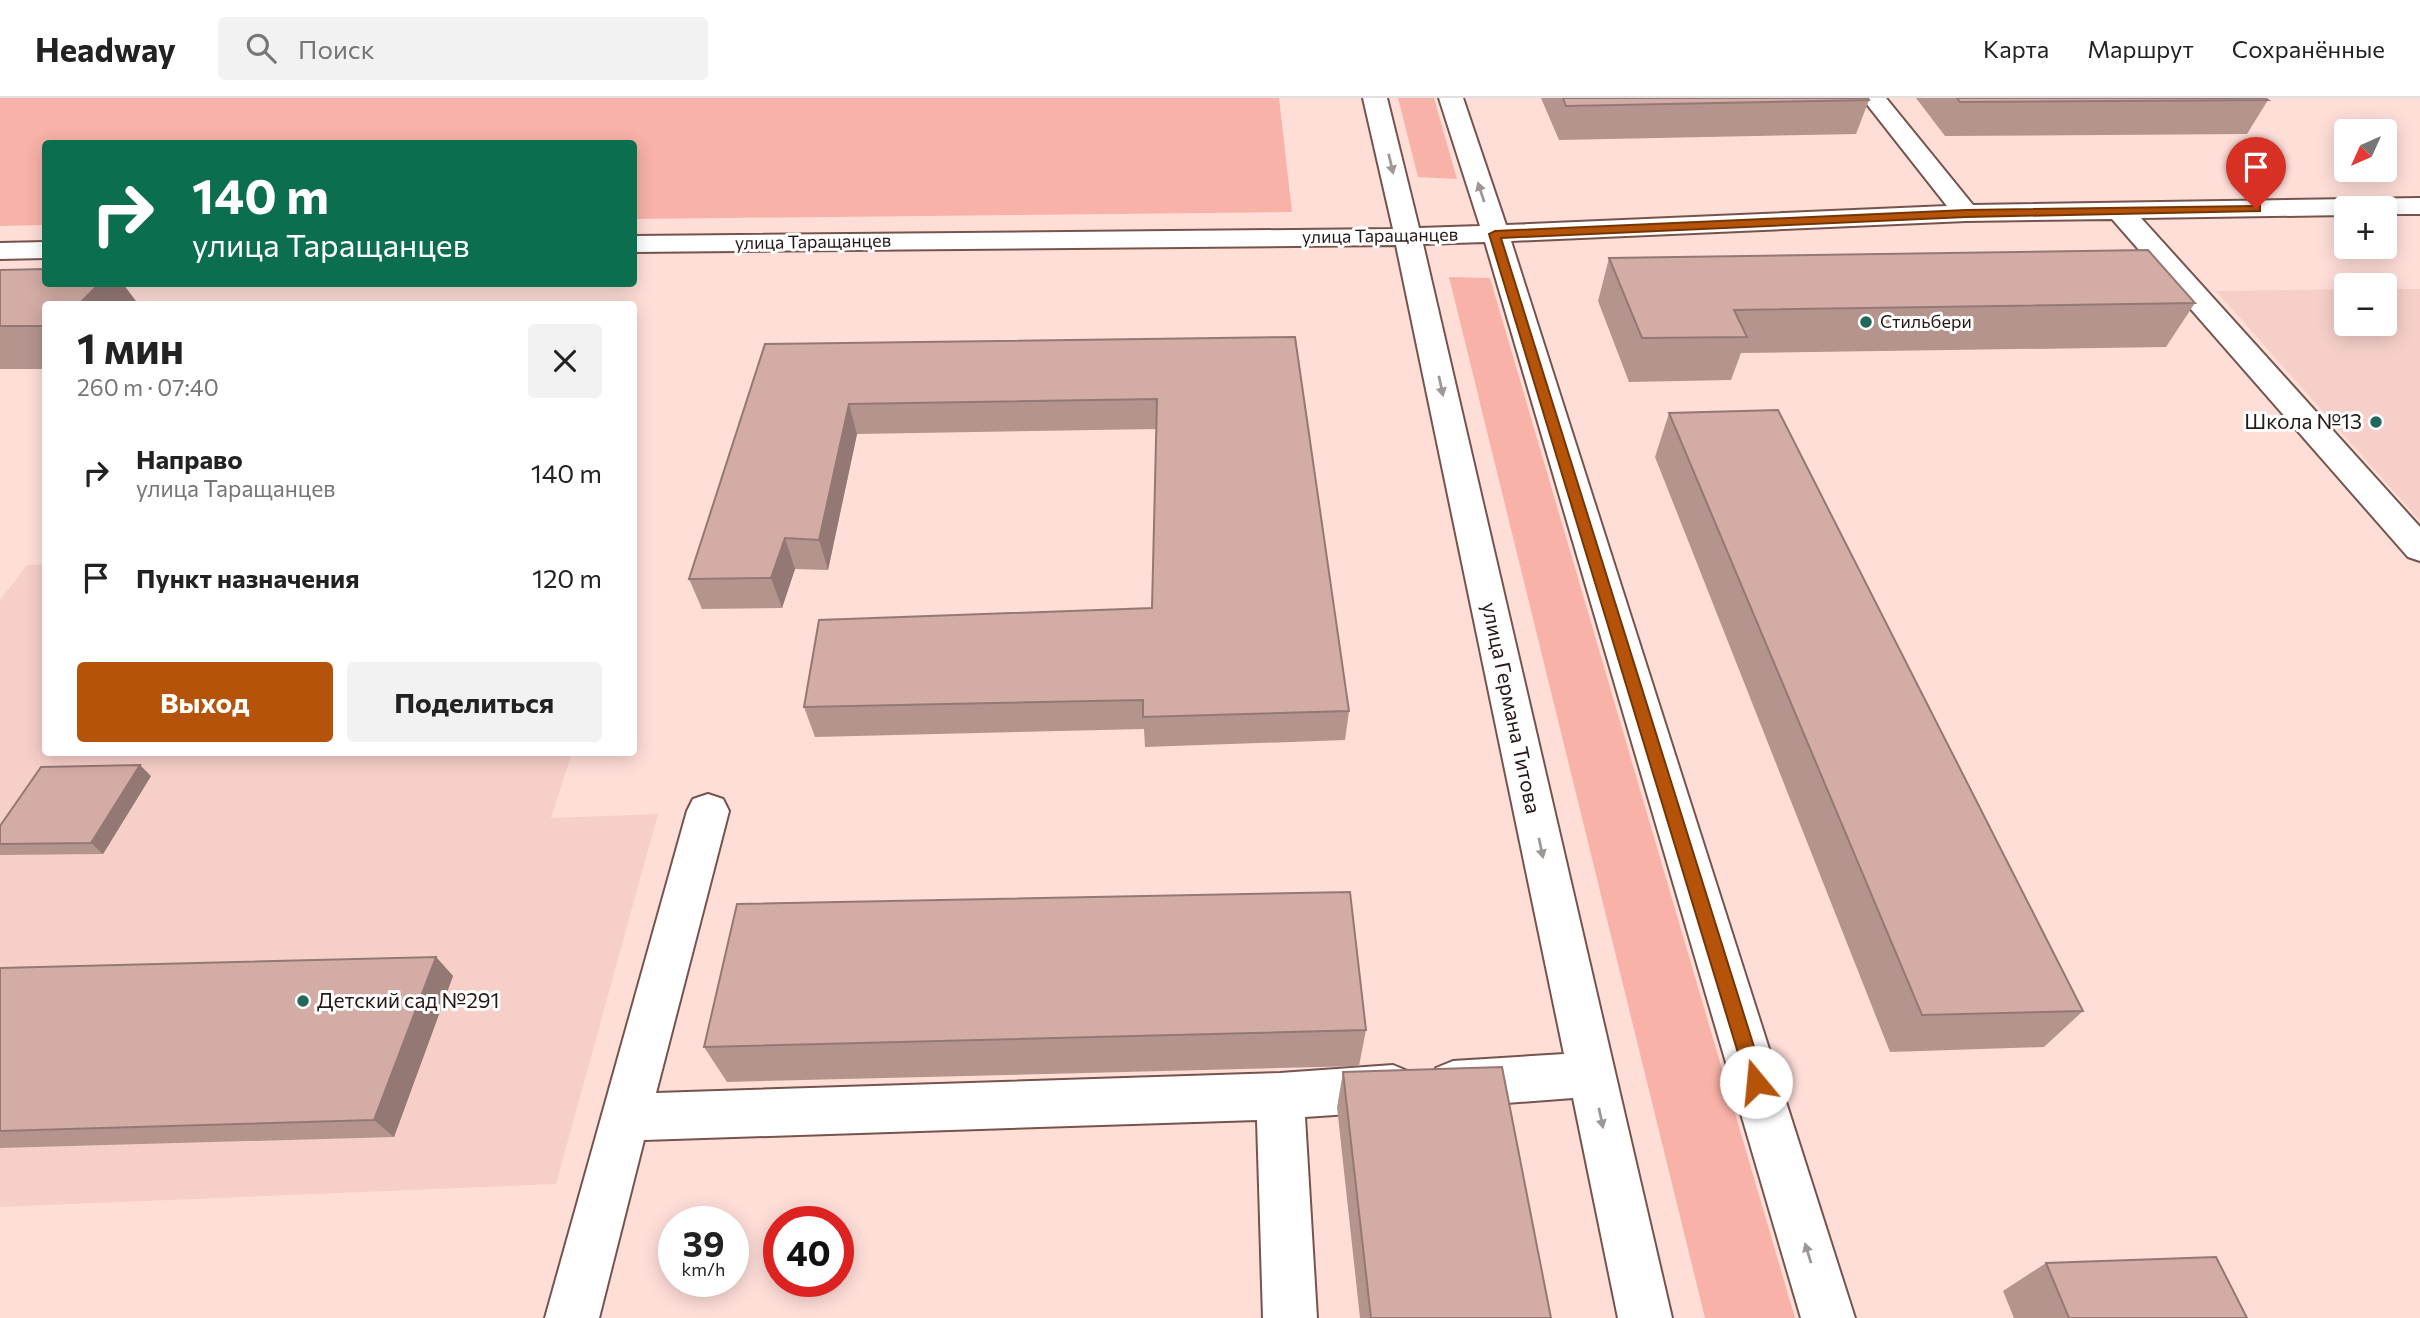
<!DOCTYPE html>
<html lang="ru">
<head>
<meta charset="utf-8">
<style>
	body { margin:0; font-family:Commissioner,sans-serif; background:#f2f2f2; color:#222; height:100vh; display:flex; flex-direction:column; font-size:26px; white-space:nowrap }
	* { box-sizing:border-box; margin:0 }
	p { font-size:23px; color:#767676 }
	.icon { flex:none; width:38px; height:38px; fill:none; stroke:currentColor; stroke-width:2; stroke-linecap:round; stroke-linejoin:round }
	.map { position:relative; flex:1; overflow:hidden }
	.sheet { position:absolute; left:42px; top:203px; width:595px; height:455px; display:flex; flex-direction:column; background:#fff; border-radius:7px; box-shadow:0 4px 18px #0003 }
	.sheet>* { flex:none }
	.banner { position:absolute; left:42px; top:42px; width:595px; height:147px; border-radius:7px; box-shadow:0 4px 18px #0003; background:#0b6e4f; color:#fff; overflow:hidden }
	.needle { width:46px; rotate:225deg }
	.controls { position:absolute; left:2334px; top:21px; display:grid; gap:14px }
	.controls a { display:grid; place-items:center; width:63px; height:63px; border-radius:7px; background:#fff; box-shadow:0 4px 18px #0003; font-size:35px }
	.speed { position:absolute; left:658px; top:1108px; display:flex; gap:14px; font-size:35px; font-weight:700; text-align:center }
	.speed>* { display:grid; place-content:center; width:91px; height:91px; border-radius:50%; background:#fff; box-shadow:0 4px 18px #0003; line-height:1 }
	.speed small { font-size:18px; font-weight:400 }
	.speed .limit { border:10px solid #d22; background:#fff; color:#111 }
	.pin { position:absolute; display:grid; place-items:center; width:60px; height:60px; color:#fff; margin:-72px -30px; border-radius:50% 50% 50% 0; rotate:-45deg; box-shadow:0 0 7px #0007 }
	.pin .icon { rotate:45deg }
	.me { position:absolute; width:77px; margin:-38px; rotate:343deg; stroke-linejoin:round; filter:drop-shadow(0 0 5px #0008) }
	.turn { display:flex; align-items:center; gap:24px; height:147px; padding:0 35px; font-size:32px }
	.turn .icon { width:91px; height:91px; stroke-width:2.5 }
	.turn b { display:block; font-size:49px; line-height:60px }
	.round { display:grid; place-items:center; flex:none; width:74px; height:74px; border-radius:7px; background:#f2f2f2 }
	.headline { display:flex; align-items:center; justify-content:space-between; height:119px; padding:0 35px }
	h1 { font-size:42px; font-weight:700; line-height:52px }
	.primary-button { display:flex; gap:14px; margin-top:auto; padding:14px 35px }
	.primary-button a { flex:1; height:80px; border-radius:7px; background:#b45309; color:#fff; font-size:28px; font-weight:700; line-height:80px; text-align:center }
	.primary-button a+a { background:#f2f2f2; color:#222 }
	ul { padding:0; list-style:none }
	li { display:flex; align-items:center; gap:21px; height:105px; padding:0 35px }
	li div { flex:1 }
	li b { display:block; font-size:26px }
	li em { font-style:normal }
	header { display:flex; align-items:center; gap:42px; box-sizing:border-box; height:98px; padding:0 35px; background:#fff; border-bottom:2px solid #e0e0e0 }
	header strong { font-size:33px }
	nav { display:flex; gap:38px; margin-inline-start:auto; font-size:24px }
	.search { width:490px; height:63px; background:#f2f2f2; display:flex; align-items:center; gap:18px; box-sizing:border-box; padding:0 24px; border-radius:7px; color:#767676; font-size:26px }
	.map>svg:first-child { display:block }
	.built { fill:#f7cfc9 }
	.green { fill:#f8b2a7 }
	.lines { fill:none; stroke-linecap:round; stroke-linejoin:round }
	.minor-casing { stroke:#76544e; stroke-width:4 }
	.minor { fill:#fff; fill-rule:evenodd }
	.wall { fill:#b5948e }
	.shaded-wall { fill:#947874 }
	.building { fill:#d3aca5; stroke:#947874; stroke-width:2 }
	.oneway { fill:#9d9796 }
	.route { fill:#b45309; stroke:#753606; stroke-width:2 }
	.poi-dot { fill:#21675a; stroke:#fff; stroke-width:2.5 }
	.labels { text-anchor:middle; stroke-width:6; stroke-linejoin:round; paint-order:stroke }
	.far-street-label { font-size:18px; fill:#261816; stroke:#fff }
	.far-poi-label { font-size:18px; fill:#261816; stroke:#fff; text-anchor:start }
	.poi-label { font-size:21px; fill:#261816; stroke:#fff; text-anchor:end }
	.street-label { font-size:21px; fill:#261816; stroke:#fff }
</style>
</head>
<body>
<header>
<strong>Headway</strong>
<div class="search"><svg class="icon" aria-label="search" viewBox="0 0 24 24"><circle cx="10" cy="10" r="6"/><path d="M15 15l6 6"/></svg>Поиск</div>
<nav><a>Карта</a><a>Маршрут</a><a>Сохранённые</a></nav>
</header>
<div class="map">
<svg width="2420" height="1220" viewBox="0 0 2420 1220">
	<rect width="100%" height="100%" fill="#ffded8"/>
	<!-- built -->
	<path class="built" d="M2347,191V226H2385V191H2420V423L2216,193Z
		M45,466L46,654L572,655L551,720L658,716L556,1086L0,1109V502L27,467Z"/>
	<!-- green -->
	<path class="green" d="M0,0H1279L1292,114L634,121V46H46L45,127L0,128Z
		M1398,0H1434L1457,81L1418,79Z
		M1449,179L1490,180L1795,1220H1705Z"/>
	<g class="lines">
		<defs>
			<path id="minor" d="M1363,0H1387L1419,130L1480,128L1439,0H1463L1506,127L1947,108L1862,0H1886L1973,107L2420,100V116H2385V110H2347V117L2141,120L2420,429V463L2408,459L2112,121L1966,123L1511,143L1855,1220H1801L1485,144L1423,146L1672,1220H1618L1573,1000L1453,1009L1436,1002L1429,986L1436,970L1453,963L1564,956L1396,147L634,154V138L1393,131Z
				M46,144V160L0,161V145Z
				M708,696L723,701L729,713L656,995L1280,975L1393,967L1410,974L1417,990L1410,1006L1393,1013L1305,1019L1317,1220H1263L1257,1022L644,1042L599,1220H545L687,713L693,701Z"/>
		</defs>
		<!-- minor casing -->
		<use href="#minor" class="minor-casing"/>
		<!-- minor -->
		<use href="#minor" class="minor"/>
	</g>
	<!-- wall -->
	<path class="wall" d="M1541,0H1868L1869,2L1856,36L1559,42Z
		M1916,0H2265L2268,2L2247,36L1945,38Z
		M1609,160L2195,205L2166,249L1741,255L1731,282L1629,284L1598,203Z
		M0,172L123,186L138,206H46V271H0Z
		M1295,239L1349,613L1345,642L1145,649L1144,631L815,639L804,609L1152,510L1157,331L857,336L828,472L795,471L782,510L702,511L689,481L765,246Z
		M1669,315L2083,913L2044,949L1890,954L1655,359Z
		M151,678L103,756L0,757V728Z
		M436,859L453,878L394,1039L0,1050V870Z
		M1366,932L1359,968L727,984L704,949Z
		M1343,974L1551,1220H1360L1337,1009Z
		M2046,1165L2247,1220H2014L2003,1193Z"/>
	<!-- shaded-wall -->
	<path class="shaded-wall" d="M99,186H123L138,206H79Z
		M849,306L857,336L828,472L819,442Z
		M785,440L795,471L782,510L771,480Z
		M140,667L151,678L103,756L91,745Z
		M436,859L453,878L394,1039L374,1022Z"/>
	<!-- building -->
	<path class="building" d="M1563,0H1868L1869,2L1566,8Z
		M1957,0H2265L2268,2L1960,4Z
		M2148,152L2195,205L1734,212L1747,239L1642,240L1609,160Z
		M46,171V186H99L79,206H46V228H0V172Z
		M304,205H343L342,206H303Z
		M1295,239L1349,613L1143,619V602L804,609L819,522L1152,510L1157,301L849,306L819,442L785,440L771,480L689,481L765,246Z
		M1778,312L2083,913L1922,917L1669,315Z
		M140,667L91,745L0,746V728L41,669Z
		M1350,794L1366,932L704,949L737,806Z
		M436,859L374,1022L0,1033V870Z
		M1502,969L1551,1220H1371L1343,974Z
		M2216,1159L2247,1220H2069L2046,1165Z"/>
	<!-- one-way arrows -->
	<defs><path id="oneway-solid" d="M-6-.8H1V-3.2L6.5 0L1 3.2V.8H-6Z" transform="scale(1.75)"/></defs>
	<g class="oneway">
		<use href="#oneway-solid" transform="translate(1391 66) rotate(77)"/>
		<use href="#oneway-solid" transform="translate(1481 94) rotate(-108)"/>
		<use href="#oneway-solid" transform="translate(1441 288) rotate(78)"/>
		<use href="#oneway-solid" transform="translate(1541 750) rotate(78)"/>
		<use href="#oneway-solid" transform="translate(1601 1020) rotate(78)"/>
		<use href="#oneway-solid" transform="translate(1808 1155) rotate(-107)"/>
	</g>
	<!-- route -->
	<path class="route" d="M2256,108H2260V113L1966,119L1501,140L1765,984L1763,991L1756,994L1749,991L1489,136L1495,133L1966,112Z"/>
	<!-- markers -->
	<g class="poi-dot">
		<circle cx="1866" cy="224" r="7"/>
		<circle cx="2376" cy="324" r="7"/>
		<circle cx="303" cy="903" r="7"/>
	</g>
	<g class="labels">
		<!-- far-street labels -->
		<g class="far-street-label">
			<text transform="translate(1380 138) rotate(-1)" y="6">улица Таращанцев</text>
			<text transform="translate(813 144) rotate(-1)" y="6">улица Таращанцев</text>
		</g>
		<!-- far-poi labels -->
		<g class="far-poi-label">
			<text x="1880" y="230">Стильбери</text>
		</g>
		<!-- poi labels -->
		<g class="poi-label">
			<text x="2362" y="331">Школа №13</text>
			<text x="317" y="910" text-anchor="start">Детский сад №291</text>
		</g>
		<!-- street labels -->
		<g class="street-label">
			<text transform="translate(1511 610) rotate(78)" y="7">улица Германа Титова</text>
		</g>
	</g>
</svg>
<div class="controls">
<a><svg class="needle" viewBox="-14 -14 28 28"><path d="M0-13l5 13h-10z" fill="#e53935"/><path d="M0 13l5-13h-10z" fill="#767676"/></svg></a>
<a>+</a>
<a>−</a>
</div>
<div class="speed"><div>39<small>km/h</small></div><div class="limit">40</div></div>
<div class="pin" style="left:2256px;top:111px;background:#d93025"><svg class="icon" aria-label="arrive" viewBox="0 0 24 24"><path d="M6 21V4h12l-3 4 3 4H6"/></svg></div>
<svg class="me" style="left:1756px;top:984px" viewBox="-20 -20 40 40"><circle r="19" fill="#fff"/><path d="M0-13L10 11 0 6-10 11z" fill="#b45309"/></svg>
<div class="banner">
<div class="turn"><svg class="icon" aria-label="right" viewBox="0 0 24 24"><path d="M7 20v-9h11M14 6l5 5-5 5"/></svg><div><b>140 m</b>улица Таращанцев</div></div>
</div>
<section class="sheet">
<div class="headline"><div><h1>1 мин</h1><p>260 m · 07:40</p></div><a class="round"><svg class="icon" aria-label="close" viewBox="0 0 24 24"><path d="M6 6l12 12M18 6L6 18"/></svg></a></div>
<ul>
<li><svg class="icon" aria-label="right" viewBox="0 0 24 24"><path d="M7 20v-9h11M14 6l5 5-5 5"/></svg><div><b>Направо</b><p>улица Таращанцев</p></div><em>140 m</em></li>
<li><svg class="icon" aria-label="arrive" viewBox="0 0 24 24"><path d="M6 21V4h12l-3 4 3 4H6"/></svg><div><b>Пункт назначения</b></div><em>120 m</em></li>
</ul>
<div class="primary-button"><a>Выход</a><a>Поделиться</a></div>
</section>
</div>
</body>
</html>
